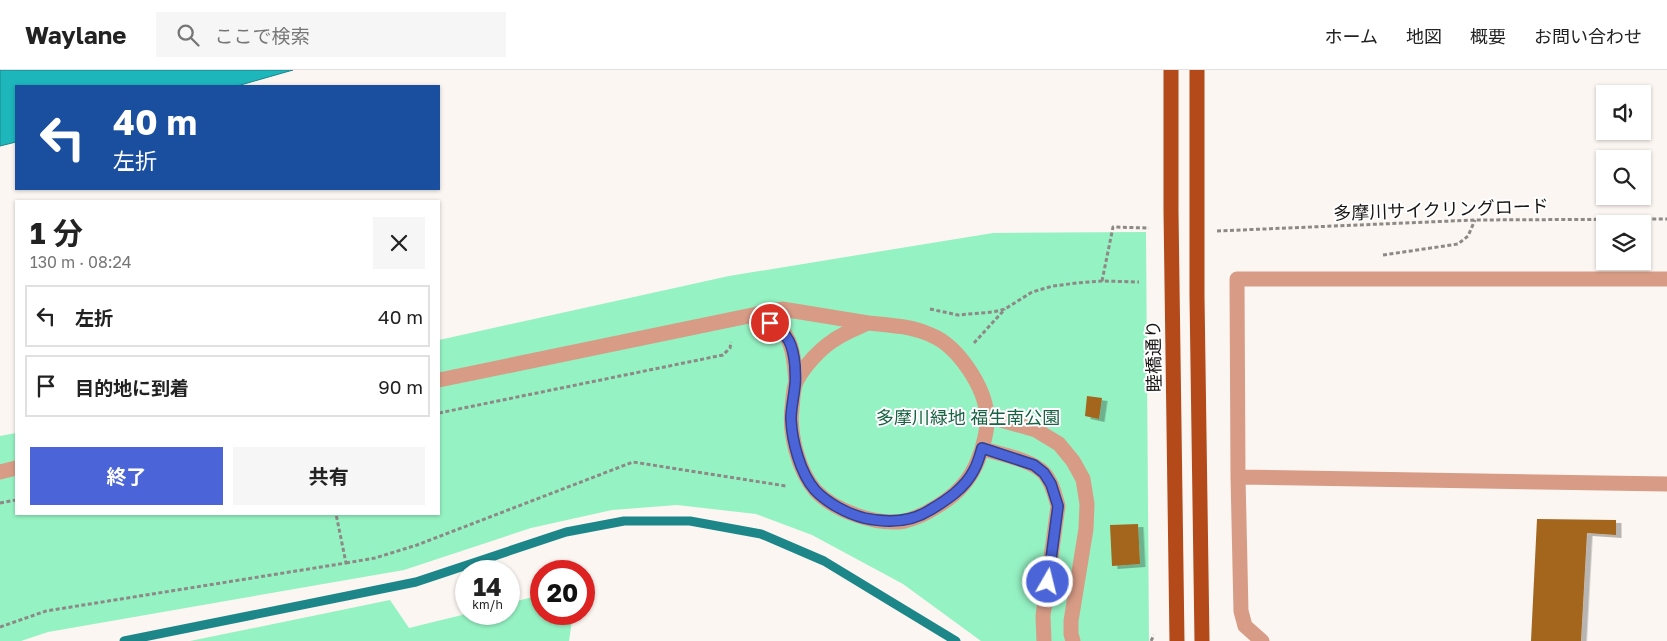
<!DOCTYPE html>
<html lang="ja">
<head>
<meta charset="utf-8">
<style>
	body { margin:0; font-family:"Golos Text","Noto Sans JP",sans-serif; background:#f6f6f6; color:#222; height:100vh; display:flex; flex-direction:column; font-size:19px; white-space:nowrap }
	* { box-sizing:border-box; margin:0 }
	p { font-size:16px; color:#767676 }
	.icon { flex:none; width:28px; height:28px; fill:none; stroke:currentColor; stroke-width:2; stroke-linecap:round; stroke-linejoin:round }
	.map { position:relative; flex:1; overflow:hidden }
	.panel { position:absolute; left:15px; top:130px; width:425px; height:315px; display:flex; flex-direction:column; background:#fff; border-radius:0px; box-shadow:0 1px 4px #0004 }
	.panel>* { flex:none }
	.guide { position:absolute; left:15px; top:15px; width:425px; height:105px; border-radius:0px; box-shadow:0 1px 4px #0004; background:#1a4fa0; color:#fff; overflow:hidden }
	.tools { position:absolute; left:1596px; top:15px; display:grid; gap:10px }
	.tools a { display:grid; place-items:center; width:55px; height:55px; border-radius:0px; background:#fff; box-shadow:0 1px 4px #0004; font-size:25px }
	.speed { position:absolute; left:455px; top:490px; display:flex; gap:10px; font-size:25px; font-weight:700; text-align:center }
	.speed>* { display:grid; place-content:center; width:65px; height:65px; border-radius:50%; background:#fff; box-shadow:0 1px 4px #0004; line-height:1 }
	.speed small { font-size:12px; font-weight:400 }
	.speed .limit { border:8px solid #d22; background:#fff; color:#111 }
	.pin { position:absolute; display:grid; place-items:center; width:42px; height:42px; color:#fff; margin:-21px; border:2px solid #fff; border-radius:50%; box-shadow:0 1px 5px #0007 }
	.me { position:absolute; width:55px; margin:-28px; rotate:8deg; stroke-linejoin:round; filter:drop-shadow(0 0 4px #0008) }
	.turn { display:flex; align-items:center; gap:18px; height:105px; padding:0 15px; font-size:22px }
	.turn .icon { width:65px; height:65px; stroke-width:2.5 }
	.turn b { display:block; font-size:35px; line-height:42px }
	.round { display:grid; place-items:center; flex:none; width:52px; height:52px; border-radius:0px; background:#f6f6f6 }
	.head { display:flex; align-items:center; justify-content:space-between; height:85px; padding:0 15px }
	h1 { font-size:30px; font-weight:700; line-height:38px }
	.action { display:flex; gap:10px; margin-top:auto; padding:10px 15px }
	.action a { flex:1; height:58px; border-radius:0px; background:#4b65d9; color:#fff; font-size:20px; font-weight:700; line-height:58px; text-align:center }
	.action a+a { background:#f6f6f6; color:#222 }
	ul { padding:0; list-style:none }
	li { display:flex; align-items:center; gap:15px; height:62px; margin:0 10px 8px; padding:0 5px; border:2px solid #e0e0e0; border-radius:0px }
	li div { flex:1 }
	li b { display:block; font-size:19px }
	li em { font-style:normal }
	header { display:flex; align-items:center; gap:30px; box-sizing:border-box; height:70px; padding:0 25px; background:#fff; border-bottom:1px solid #e0e0e0 }
	header strong { font-size:24px }
	nav { display:flex; gap:28px; margin-inline-start:auto; font-size:18px }
	.search { width:350px; height:45px; background:#f6f6f6; display:flex; align-items:center; gap:12px; box-sizing:border-box; padding:0 18px; border-radius:0px; color:#767676; font-size:19px }
	.map>svg:first-child { display:block }
	.green { fill:#95f2c3 }
	.water { fill:#1db6bb; stroke:#1c8689 }
	.lines { fill:none; stroke-linecap:round; stroke-linejoin:round }
	.stream { stroke:#1c8689; stroke-width:9 }
	.building { fill:#a4651c; filter:url(#shadow) }
	.path { stroke:#8d8986; stroke-width:3; stroke-dasharray:4 2.5; stroke-linecap:butt }
	.service { stroke:#d89c86; stroke-width:15 }
	.minor { stroke:#d89c86; stroke-width:15 }
	.primary { stroke:#b44a1a; stroke-width:15 }
	.route-casing { stroke:#31428d; stroke-width:12 }
	.route { stroke:#4b65d9; stroke-width:9 }
	.labels { text-anchor:middle; stroke-width:4; stroke-linejoin:round; paint-order:stroke }
	.street-label { font-size:18px; fill:#181615; stroke:#fff }
	.park-label { font-size:18px; fill:#1a6344; stroke:#fff }
</style>
</head>
<body>
<header>
<strong>Waylane</strong>
<div class="search"><svg class="icon" aria-label="search" viewBox="0 0 24 24"><circle cx="10" cy="10" r="6"/><path d="M15 15l6 6"/></svg>ここで検索</div>
<nav><a>ホーム</a><a>地図</a><a>概要</a><a>お問い合わせ</a></nav>
</header>
<div class="map">
<svg width="1667" height="571" viewBox="0 0 1667 571">
	<defs>
		<filter id="shadow"><feDropShadow dx="5.5" dy="3" stdDeviation="0" flood-color="#0004"/></filter>
	</defs>
	<rect width="100%" height="100%" fill="#fbf6f1"/>
	<!-- green -->
	<path class="green" d="M1146,162L1149,571H981L903,514L812,465L756,444L677,435L612,440L531,458L404,500L48,562L21,571H0V366L16,363V444H439V270L729,206L993,163Z
		M541,525V544H573L569,571H190L390,530L409,558L466,544H509V533Z"/>
	<!-- water -->
	<path class="water" d="M0,0H293L237,16H16V72L0,76Z"/>
	<g class="lines">
		<!-- stream -->
		<path class="stream" d="M124,571L416,512L566,462L624,451H690L761,464L824,491L956,571"/>
	</g>
	<!-- building -->
	<path class="building" d="M1087,326L1102,328L1099,349L1085,346Z
		M1537,449L1616,450V465L1587,463L1581,571H1531Z
		M1138,454L1140,494L1112,496L1110,455Z"/>
	<g class="lines">
		<!-- path -->
		<path class="path" d="M1217,161L1475,150L1667,149
			M1383,185L1458,174L1468,166L1475,150
			M1102,211L1113,157L1149,158
			M930,239L958,245L993,242L1005,239L1032,222L1053,216L1077,213L1102,211L1139,212
			M974,273L1005,239
			M439,343L723,285L730,278L731,272
			M0,433L16,430
			M346,493L375,488L417,475L633,392L786,416
			M0,557L46,541L346,493L336,444
			M1151,571L1154,565"/>
		<!-- service -->
		<path class="service" d="M750,247C792,253 793,277 796,313
			M868,253C889,255 911,256 931,265C958,276 985,317 987,346C988,358 983,378 978,390C970,411 955,426 936,437C927,443 916,448 905,451C877,456 834,441 815,420C798,400 789,363 792,338C793,330 793,319 796,312C804,296 820,279 834,270C844,263 857,258 868,253Z
			M439,310L782,239L868,253
			M987,346L1036,360L1059,374L1073,391L1083,409L1087,434L1086,459L1071,551V564L1073,571
			M983,379C1000,384 1032,390 1044,403C1052,412 1055,425 1058,436L1043,546L1044,571
			M0,402L16,398"/>
		<!-- minor -->
		<path class="minor" d="M1238,407L1237,209H1667
			M1262,571L1245,556L1241,541L1238,407L1667,414"/>
		<!-- primary -->
		<path class="primary" d="M1171,0V141L1177,571
			M1197,0V226L1202,571"/>
	</g>
	<g class="lines">
		<defs>
			<path id="route" d="M770,253C789,264 793,275 795,296C795,303 796,309 795,315C794,326 791,338 791,349C792,371 800,403 815,420C827,433 848,444 864,448C887,453 910,453 930,440C947,430 965,418 974,400C978,393 980,385 982,378L1034,395L1044,403L1051,414L1058,436L1048,512"/>
		</defs>
		<!-- route casing -->
		<use href="#route" class="route-casing"/>
		<!-- route -->
		<use href="#route" class="route"/>
	</g>
	<g class="labels">
		<!-- street labels -->
		<g class="street-label">
			<text transform="translate(1441 140) rotate(-2)" y="6">多摩川サイクリングロード</text>
			<text transform="translate(1154 286) rotate(-91)" y="6">睦橋通り</text>
		</g>
		<!-- park labels -->
		<g class="park-label">
			<text x="968" y="354">多摩川緑地 福生南公園</text>
		</g>
	</g>
</svg>
<div class="tools">
<a><svg class="icon" aria-label="sound" viewBox="0 0 24 24"><path d="M4 9h4l5-4v14l-5-4H4zM17 9q2 3 0 6"/></svg></a>
<a><svg class="icon" aria-label="search" viewBox="0 0 24 24"><circle cx="10" cy="10" r="6"/><path d="M15 15l6 6"/></svg></a>
<a><svg class="icon" aria-label="layers" viewBox="0 0 24 24"><path d="M12 4l9 5-9 5-9-5zM3 14l9 5 9-5"/></svg></a>
</div>
<div class="speed"><div>14<small>km/h</small></div><div class="limit">20</div></div>
<div class="pin" style="left:770px;top:253px;background:#d93025"><svg class="icon" aria-label="arrive" viewBox="0 0 24 24"><path d="M6 21V4h12l-3 4 3 4H6"/></svg></div>
<svg class="me" style="left:1048px;top:512px" viewBox="-20 -20 40 40"><circle r="17" fill="#4b65d9" stroke="#fff" stroke-width="3"/><path d="M0-11L8 9 0 5-8 9z" fill="#fff"/></svg>
<div class="guide">
<div class="turn"><svg class="icon" aria-label="left" viewBox="0 0 24 24"><path d="M17 20v-9H6M10 6l-5 5 5 5"/></svg><div><b>40 m</b>左折</div></div>
</div>
<section class="panel">
<div class="head"><div><h1>1 分</h1><p>130 m · 08:24</p></div><a class="round"><svg class="icon" aria-label="close" viewBox="0 0 24 24"><path d="M6 6l12 12M18 6L6 18"/></svg></a></div>
<ul>
<li><svg class="icon" aria-label="left" viewBox="0 0 24 24"><path d="M17 20v-9H6M10 6l-5 5 5 5"/></svg><div><b>左折</b></div><em>40 m</em></li>
<li><svg class="icon" aria-label="arrive" viewBox="0 0 24 24"><path d="M6 21V4h12l-3 4 3 4H6"/></svg><div><b>目的地に到着</b></div><em>90 m</em></li>
</ul>
<div class="action"><a>終了</a><a>共有</a></div>
</section>
</div>
</body>
</html>
